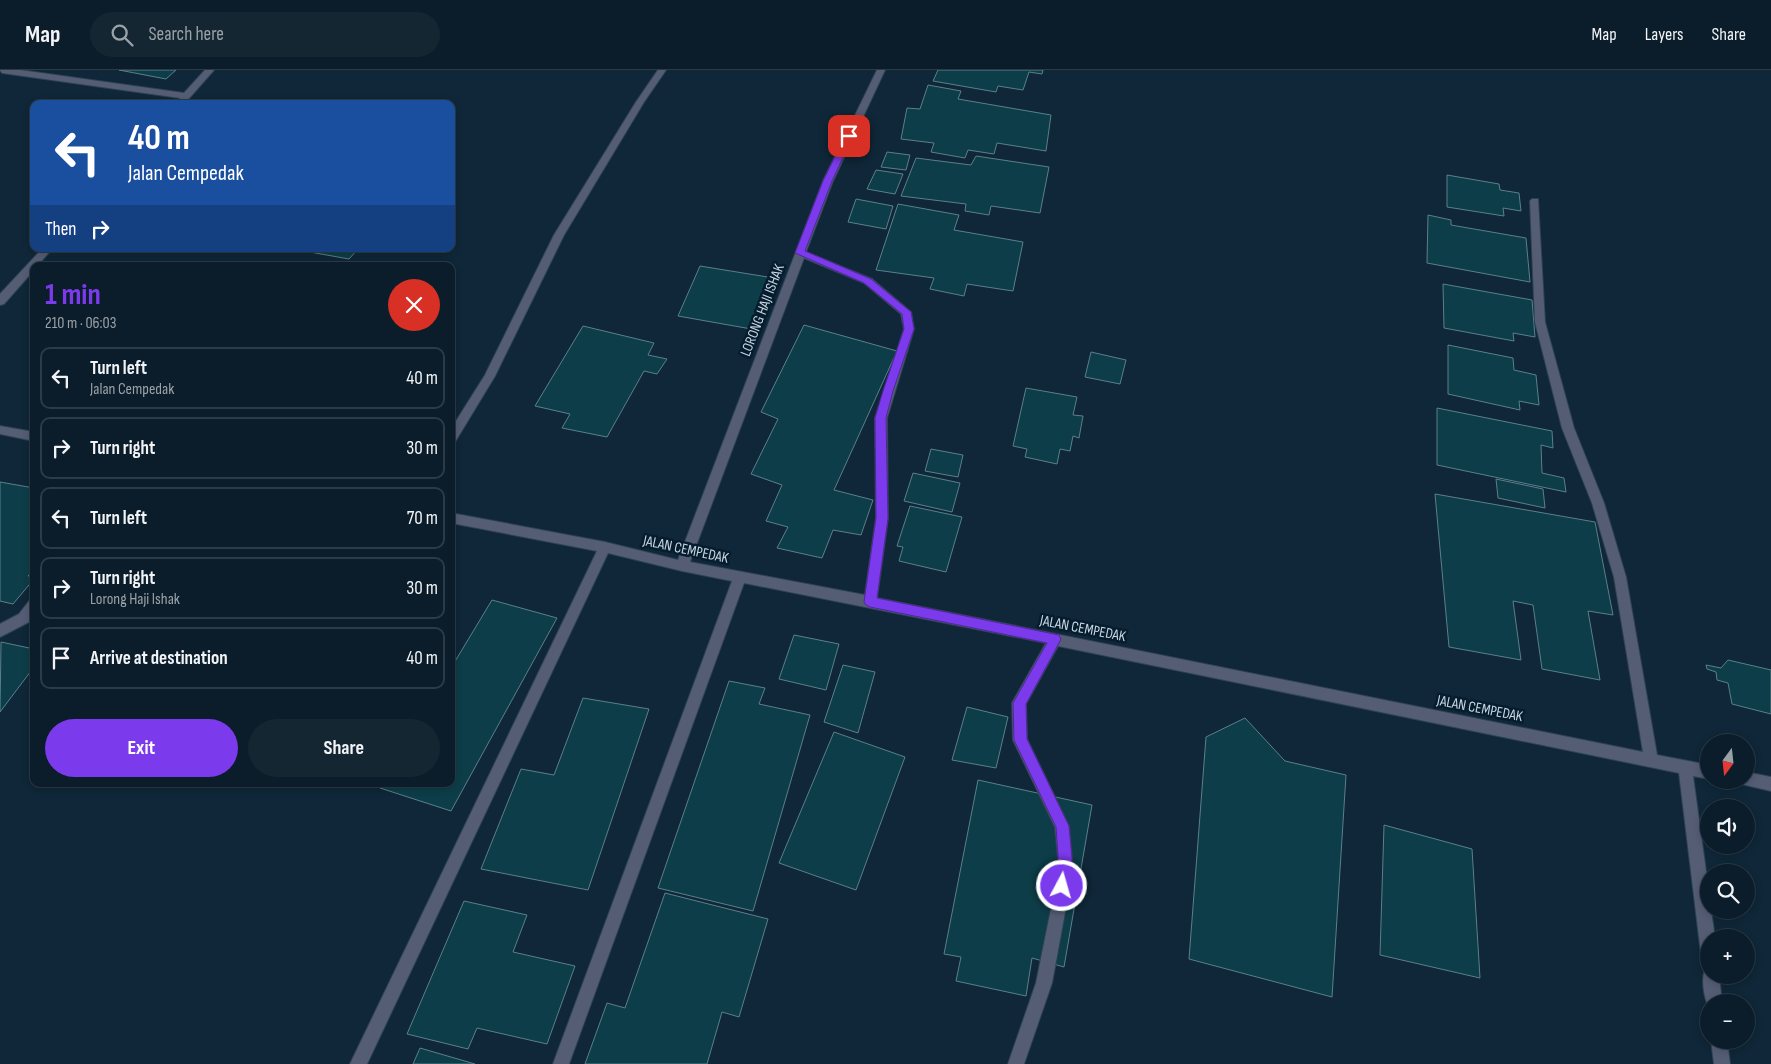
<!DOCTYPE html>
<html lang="en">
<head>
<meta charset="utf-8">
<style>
	body { margin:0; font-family:"Sofia Sans Condensed",sans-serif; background:#142632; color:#f1f3f6; height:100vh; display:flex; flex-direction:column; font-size:19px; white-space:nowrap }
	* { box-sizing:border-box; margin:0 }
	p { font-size:16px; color:#9aa2a8 }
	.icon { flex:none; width:28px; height:28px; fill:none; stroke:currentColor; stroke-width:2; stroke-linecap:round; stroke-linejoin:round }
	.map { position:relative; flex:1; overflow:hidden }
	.sheet { position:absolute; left:30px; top:192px; width:425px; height:525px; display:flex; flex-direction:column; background:#0b1d2a; border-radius:10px; box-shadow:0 2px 8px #0003,0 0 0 1px #2b3b47 }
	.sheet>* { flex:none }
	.top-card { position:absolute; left:30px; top:30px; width:425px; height:152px; border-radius:10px; box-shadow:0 2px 8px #0003,0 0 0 1px #2b3b47; background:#1a4fa0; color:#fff; overflow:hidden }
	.needle { width:32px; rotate:195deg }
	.controls { position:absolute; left:1700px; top:664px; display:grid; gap:10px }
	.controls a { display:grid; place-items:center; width:55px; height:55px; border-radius:50%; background:#0b1d2a; box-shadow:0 2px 8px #0003,0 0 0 1px #2b3b47; font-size:25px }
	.pin { position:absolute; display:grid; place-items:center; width:42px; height:42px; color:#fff; margin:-21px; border-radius:10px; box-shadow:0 2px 8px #0006 }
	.me { position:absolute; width:55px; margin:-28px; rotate:6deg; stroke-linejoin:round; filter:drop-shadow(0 0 4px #0008) }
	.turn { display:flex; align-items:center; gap:18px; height:105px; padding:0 15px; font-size:22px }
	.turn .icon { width:65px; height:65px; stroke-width:2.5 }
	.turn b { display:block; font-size:35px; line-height:42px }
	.then { display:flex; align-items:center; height:48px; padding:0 15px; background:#0003; gap:10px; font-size:19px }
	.round { display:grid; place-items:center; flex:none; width:52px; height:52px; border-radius:26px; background:#142632 }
	.overview { display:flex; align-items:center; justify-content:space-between; height:85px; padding:0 15px }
	h1 { font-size:30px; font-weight:700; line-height:38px; color:#7c3aed }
	.button { display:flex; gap:10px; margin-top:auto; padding:10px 15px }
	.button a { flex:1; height:58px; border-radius:30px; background:#7c3aed; color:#fff; font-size:20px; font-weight:700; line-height:58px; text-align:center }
	.button a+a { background:#142632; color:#f1f3f6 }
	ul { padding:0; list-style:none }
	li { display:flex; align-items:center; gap:15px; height:62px; margin:0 10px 8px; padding:0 5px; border:2px solid #2b3b47; border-radius:10px }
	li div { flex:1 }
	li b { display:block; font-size:19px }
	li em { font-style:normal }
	header { display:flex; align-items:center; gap:30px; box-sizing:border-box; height:70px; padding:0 25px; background:#0b1d2a; border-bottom:1px solid #2b3b47 }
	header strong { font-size:24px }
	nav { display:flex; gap:28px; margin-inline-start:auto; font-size:18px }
	.search { width:350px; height:45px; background:#142632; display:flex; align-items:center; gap:12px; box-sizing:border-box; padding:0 18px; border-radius:28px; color:#9aa2a8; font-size:19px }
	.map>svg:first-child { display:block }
	.building { fill:#0d3d48; stroke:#5b808a }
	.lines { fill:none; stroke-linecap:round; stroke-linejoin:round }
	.service-casing { stroke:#2d4353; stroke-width:2 }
	.minor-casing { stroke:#2d4353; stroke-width:2 }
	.service { fill:#555d75; fill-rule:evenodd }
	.minor { fill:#555d75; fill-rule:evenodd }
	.route { fill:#7c3aed; stroke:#51269a }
	.labels { text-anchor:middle; stroke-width:5; stroke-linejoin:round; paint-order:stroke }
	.street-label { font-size:15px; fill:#c9d7e3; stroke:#051d2e }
</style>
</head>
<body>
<header>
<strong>Map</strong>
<div class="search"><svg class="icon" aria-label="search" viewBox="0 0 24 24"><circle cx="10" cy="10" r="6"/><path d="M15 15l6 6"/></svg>Search here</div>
<nav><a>Map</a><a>Layers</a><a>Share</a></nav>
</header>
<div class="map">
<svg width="1771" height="994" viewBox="0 0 1771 994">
	<rect width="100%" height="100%" fill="#0f2738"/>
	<!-- building -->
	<path class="building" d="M119,0H176L166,9Z
		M938,0H1043L1042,4L1029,2L1023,20L998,16L996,22L933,11Z
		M928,15L961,21L958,29L1051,45L1046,81L997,73L994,84L968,80L965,88L931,82L934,73L901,69L907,38L920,39Z
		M887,82L910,85L906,100L881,97Z
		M976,86L1049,97L1040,143L991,136L989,145L965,141L966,134L901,126L916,88L971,95Z
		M876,100L903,104L895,124L867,119Z
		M1447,105L1499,114L1500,120L1519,123L1521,141L1503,138L1504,146L1447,137Z
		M856,129L893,136L886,159L848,152Z
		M898,134L959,145L954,160L1023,172L1013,221L967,214L964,226L930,219L934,208L876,200Z
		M1428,145L1451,150V155L1526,168L1530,212L1427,193Z
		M313,179H358L349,189L310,182Z
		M700,196L780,209L757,260L678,246Z
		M1443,214L1532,230L1535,267L1513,263L1514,271L1444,258Z
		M804,255L897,281L834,420L873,430L861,465L833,460L822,488L777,478L788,457L766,451L782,415L751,404L778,349L761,342Z
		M583,256L654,273L648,285L667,289L657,304L644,301L607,367L562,358L570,344L535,336Z
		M1448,275L1513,288L1514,300L1536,305L1539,335L1519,331L1520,340L1448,324Z
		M1091,282L1126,290L1120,314L1085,307Z
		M1026,318L1077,327L1073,345L1083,346L1079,368L1073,366L1070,381L1060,379L1057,394L1025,387L1027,379L1013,376Z
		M1437,338L1552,361L1553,378L1541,375L1542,403L1564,408L1566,422L1437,395Z
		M931,379L963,385L958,407L925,401Z
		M913,403L960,413L952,442L904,431Z
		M1496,409L1543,419L1545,438L1498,428Z
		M0,412L34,418V499L28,506H34V509L13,534L0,531Z
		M1435,424L1595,452L1613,545L1588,541L1600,610L1542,599L1533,535L1513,531L1521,590L1449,577Z
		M910,436L962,447L946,502L899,491L903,477L897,476Z
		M492,530L557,548L451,741L380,718L382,714H451V598Z
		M794,565L839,574L826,620L779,609Z
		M1,572L34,579V597L0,642Z
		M1728,590L1771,600V644L1732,634L1728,613L1717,610L1716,602L1707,599L1706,595L1721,598Z
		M843,595L875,602L858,663L824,652Z
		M729,611L765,618L759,634L810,645L753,841L658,818Z
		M583,628L649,639L588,820L481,799L521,699L554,705Z
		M967,637L1008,647L996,698L952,690Z
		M1245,648L1285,691L1346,705L1332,927L1189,889L1206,667Z
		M834,662L905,687L856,820L779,793Z
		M978,710L1092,735L1064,897L1032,888L1026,926L956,911L961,887L944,884Z
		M1384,755L1472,779L1480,908L1380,885Z
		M665,823L768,849L739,947L722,942L707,994H585L607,933L625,938Z
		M464,831L527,845L513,882L575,896L547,974L477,958L468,979L407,964Z
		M420,978L475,994H413Z"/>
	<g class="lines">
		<defs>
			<path id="service" d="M658,0H666L644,32L564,165L495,306L455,372L451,373V359L485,305L554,165L636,32Z
				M34,530V545L29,552L0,567V554L19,544L29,531Z"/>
			<path id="minor" d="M0,0H20L184,23L205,0H214L184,34H178L177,32L180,28L2,3Z
				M877,0H885L833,111L806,182L872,209L911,242L914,259L887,348L888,448L877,528L1643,682L1614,507L1592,433L1562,358L1535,252L1530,131L1532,129H1538L1545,252L1574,358L1604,433L1626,507L1657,685L1709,695V709L1693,706L1709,823V840H1711L1715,868H1709V892L1703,890L1701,884L1679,703L1058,576L1026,634L1027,669L1069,756L1073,799L1052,913L1024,994H1008L1036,913L1059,799L1055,757L1013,670L1012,633L1046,573L744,513L569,994H553L732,511L682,501L608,483L367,994H350L597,481L451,453V443L605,472L678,490L823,111ZM804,188L864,213L901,244L904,259L875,348L876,448L865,525L690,492Z
				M42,179H52L37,196H34V200L4,234L0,235V224Z
				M0,356L34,362V371L0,364Z
				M1746,702L1771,707V721L1741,714L1739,710H1746Z
				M1709,898V905H1719L1722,932H1709V938C1704,928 1701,910 1705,899Z
				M1711,970H1727L1730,994H1714Z"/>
		</defs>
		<!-- service casing -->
		<use href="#service" class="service-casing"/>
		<!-- minor casing -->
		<use href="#minor" class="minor-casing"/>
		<!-- service -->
		<use href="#service" class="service"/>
		<!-- minor -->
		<use href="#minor" class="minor"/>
	</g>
	<!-- route -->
	<path class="route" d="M846,64L853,66L832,111L805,181L871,209L911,242L914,259L893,321L886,348L888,448L877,528L1059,565L1061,569L1059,573L1026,634L1027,669L1069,756L1073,799L1067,821L1062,823L1058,821L1056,816L1059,799L1056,757L1014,670L1013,633L1047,573L870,537L866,535L864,532L876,448L875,348L883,321L904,259L902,244L864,213L795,183L823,111Z"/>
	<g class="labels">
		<!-- street labels -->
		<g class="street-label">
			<text transform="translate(762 240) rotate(-69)" y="5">LORONG HAJI ISHAK</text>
			<text transform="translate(686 479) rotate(12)" y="5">JALAN CEMPEDAK</text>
			<text transform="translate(1083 558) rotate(11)" y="5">JALAN CEMPEDAK</text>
			<text transform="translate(1480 638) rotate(11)" y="5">JALAN CEMPEDAK</text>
		</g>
	</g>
</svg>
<div class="controls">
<a><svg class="needle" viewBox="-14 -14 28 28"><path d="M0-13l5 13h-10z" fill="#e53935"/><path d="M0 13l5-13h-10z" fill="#9aa2a8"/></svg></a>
<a><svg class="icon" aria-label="sound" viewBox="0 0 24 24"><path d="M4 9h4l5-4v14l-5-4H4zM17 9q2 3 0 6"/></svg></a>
<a><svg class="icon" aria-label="search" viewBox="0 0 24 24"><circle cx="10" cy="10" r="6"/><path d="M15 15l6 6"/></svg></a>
<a>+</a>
<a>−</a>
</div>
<div class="pin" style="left:849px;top:66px;background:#d93025"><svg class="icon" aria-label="arrive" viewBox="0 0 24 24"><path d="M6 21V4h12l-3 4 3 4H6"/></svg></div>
<svg class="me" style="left:1062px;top:816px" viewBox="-20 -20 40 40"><circle r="17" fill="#7c3aed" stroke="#fff" stroke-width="3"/><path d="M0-11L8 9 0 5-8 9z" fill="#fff"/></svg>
<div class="top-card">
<div class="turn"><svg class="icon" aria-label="left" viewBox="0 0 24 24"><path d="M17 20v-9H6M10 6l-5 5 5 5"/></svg><div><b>40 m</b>Jalan Cempedak</div></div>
<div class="then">Then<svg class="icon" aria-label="right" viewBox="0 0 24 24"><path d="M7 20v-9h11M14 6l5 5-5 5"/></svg></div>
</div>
<section class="sheet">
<div class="overview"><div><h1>1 min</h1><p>210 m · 06:03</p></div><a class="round" style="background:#d93025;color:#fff"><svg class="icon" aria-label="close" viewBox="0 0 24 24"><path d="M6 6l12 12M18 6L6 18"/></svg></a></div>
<ul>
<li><svg class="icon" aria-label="left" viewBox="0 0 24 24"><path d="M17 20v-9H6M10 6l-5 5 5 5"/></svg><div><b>Turn left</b><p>Jalan Cempedak</p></div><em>40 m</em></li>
<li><svg class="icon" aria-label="right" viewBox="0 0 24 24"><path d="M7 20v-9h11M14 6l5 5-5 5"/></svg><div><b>Turn right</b></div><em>30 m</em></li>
<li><svg class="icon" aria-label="left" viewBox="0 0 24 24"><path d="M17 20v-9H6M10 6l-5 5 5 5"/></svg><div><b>Turn left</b></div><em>70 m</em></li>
<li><svg class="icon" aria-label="right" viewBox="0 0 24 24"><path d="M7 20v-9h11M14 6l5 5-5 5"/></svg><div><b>Turn right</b><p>Lorong Haji Ishak</p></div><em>30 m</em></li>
<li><svg class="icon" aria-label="arrive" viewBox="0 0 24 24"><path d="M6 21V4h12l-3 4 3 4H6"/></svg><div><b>Arrive at destination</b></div><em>40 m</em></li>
</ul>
<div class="button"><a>Exit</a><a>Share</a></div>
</section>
</div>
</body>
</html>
